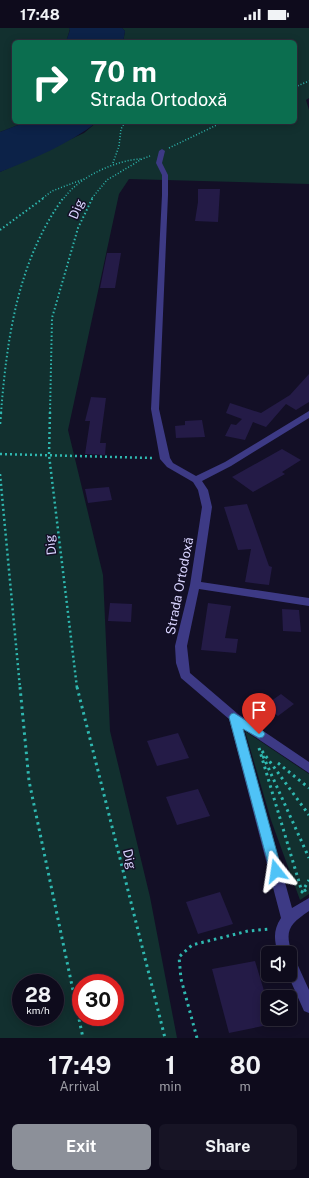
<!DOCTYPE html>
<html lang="en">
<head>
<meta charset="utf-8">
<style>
	body { margin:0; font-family:"Public Sans",sans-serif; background:#171425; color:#f1f3f6; height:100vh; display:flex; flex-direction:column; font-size:15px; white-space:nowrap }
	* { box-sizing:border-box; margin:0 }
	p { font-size:13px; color:#9b9ba3 }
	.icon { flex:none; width:22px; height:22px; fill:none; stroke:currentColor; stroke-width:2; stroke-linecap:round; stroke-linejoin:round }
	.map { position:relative; height:1010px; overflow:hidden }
	.panel { display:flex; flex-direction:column; background:#0e0b1c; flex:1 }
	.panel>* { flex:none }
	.banner { position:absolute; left:12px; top:12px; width:285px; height:84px; border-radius:6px; box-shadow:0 2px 10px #0003,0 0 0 1px #2e2b3b; background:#0b6e4f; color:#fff; overflow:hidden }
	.fabs { position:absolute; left:261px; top:918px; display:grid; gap:8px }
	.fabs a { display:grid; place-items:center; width:36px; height:36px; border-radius:6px; background:#0e0b1c; box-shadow:0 2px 10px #0003,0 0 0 1px #2e2b3b; font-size:20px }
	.speed { position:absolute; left:12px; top:946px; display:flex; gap:8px; font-size:20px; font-weight:700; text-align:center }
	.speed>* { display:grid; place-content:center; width:52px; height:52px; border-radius:50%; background:#0e0b1c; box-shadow:0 2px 10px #0003,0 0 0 1px #2e2b3b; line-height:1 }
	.speed small { font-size:10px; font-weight:400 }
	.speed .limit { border:6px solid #d22; background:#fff; color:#111 }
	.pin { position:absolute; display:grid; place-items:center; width:34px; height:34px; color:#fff; margin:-41px -17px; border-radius:50% 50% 50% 0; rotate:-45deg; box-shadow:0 0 4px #0007 }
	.pin .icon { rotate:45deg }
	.me { position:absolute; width:44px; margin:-22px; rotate:345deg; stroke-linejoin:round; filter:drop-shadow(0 0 3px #0008) }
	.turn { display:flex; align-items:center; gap:14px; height:84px; padding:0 12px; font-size:18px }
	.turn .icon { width:52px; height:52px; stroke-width:2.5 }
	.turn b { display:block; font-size:28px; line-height:34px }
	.eta { display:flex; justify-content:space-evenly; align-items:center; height:68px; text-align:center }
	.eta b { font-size:24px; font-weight:700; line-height:28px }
	.cta { display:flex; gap:8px; margin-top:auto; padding:8px 12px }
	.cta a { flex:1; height:46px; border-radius:6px; background:#8c9099; color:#fff; font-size:16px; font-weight:700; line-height:46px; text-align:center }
	.cta a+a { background:#171425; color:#f1f3f6 }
	.status { display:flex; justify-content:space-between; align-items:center; height:28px; padding:0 20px; background:#0e0b1c; direction:ltr }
	.status svg { height:11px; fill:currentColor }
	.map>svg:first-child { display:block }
	.green { fill:#12302f; fill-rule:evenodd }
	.water { fill:#0c2248 }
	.building { fill:#241b47 }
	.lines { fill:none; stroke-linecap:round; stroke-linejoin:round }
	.path-far3 { stroke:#2fb8b0; stroke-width:1.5; stroke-dasharray:1 2; stroke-linecap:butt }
	.path-far2 { stroke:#2fb8b0; stroke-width:2; stroke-dasharray:1.5 2.5; stroke-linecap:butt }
	.path-far1 { stroke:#2fb8b0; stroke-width:2.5; stroke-dasharray:2 3; stroke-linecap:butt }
	.path { stroke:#2fb8b0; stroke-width:3; stroke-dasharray:2.5 4; stroke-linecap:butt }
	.minor { fill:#3d3a85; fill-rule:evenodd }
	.route { fill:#4fc3f7; stroke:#337fa1 }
	.labels { text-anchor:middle; stroke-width:3; stroke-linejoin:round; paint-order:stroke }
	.street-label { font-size:13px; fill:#d9d4ff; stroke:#130f26 }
</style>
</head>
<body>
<div class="status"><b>17:48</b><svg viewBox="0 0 49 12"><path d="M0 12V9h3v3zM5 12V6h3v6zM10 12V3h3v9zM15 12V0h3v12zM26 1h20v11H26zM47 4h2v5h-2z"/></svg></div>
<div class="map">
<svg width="309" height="1010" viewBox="0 0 309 1010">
	<rect width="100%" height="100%" fill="#130f26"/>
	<!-- green -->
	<path class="green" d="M0,0H69L70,1L66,14H14V94H26L0,104Z
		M122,0H309V70L306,72L309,82V156L129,151L119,166L68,402L103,547L110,703L150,869L177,1010H0V144L84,105L97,94H295V14H123L125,3ZM21,955H55V989H21ZM81,955H115V989H81Z
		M245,703L309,746V866L300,872L271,792Z"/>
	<!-- water -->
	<path class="water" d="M69,0H122L125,3L123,14H66L70,2Z
		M26,94H97C69,116 33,131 0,144V104Z"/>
	<!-- building -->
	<path class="building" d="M198,161H220L218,194L195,193L198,174Z
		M107,225H121L115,260H100Z
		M309,346V374L296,382L286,376L266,399L253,394L245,412L225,408L231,396L236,397L242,391L226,385L230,375L261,385L290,367Z
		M91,369L106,370L100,415H106L105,427L85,426L90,393H85Z
		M202,392L205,409L176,410L175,398L185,397V393Z
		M282,421L301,432L282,444L285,446L253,464L232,449Z
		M109,459L112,472L88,475L85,461Z
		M247,476L269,538L272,539L269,557L245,554L251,521L238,522L224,479Z
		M110,575L132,576L131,594L108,593Z
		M208,575L231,578L225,610L238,611L236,625L201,622Z
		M282,581L299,582L301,604L283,603Z
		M281,666L294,676L278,688L264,678Z
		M178,705L189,730L157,738L147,713Z
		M198,761L210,788L177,797L166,769Z
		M220,864L233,896L198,906L186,874Z
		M255,933L268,976V997L229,1005L212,941Z"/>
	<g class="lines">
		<!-- path-far3 -->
		<path class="path-far3" d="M295,59L309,53
			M169,120L223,94
			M113,135L119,118L121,101L125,94
			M43,170L52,163L84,151
			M64,170C79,149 116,132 141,131
			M92,170L107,152L142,131L150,128"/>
		<!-- path-far2 -->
		<path class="path-far2" d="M0,202L45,169
			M1,385C7,309 18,232 64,169
			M50,385L52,290L78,200L93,169"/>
		<!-- path-far1 -->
		<path class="path-far1" d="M50,384L49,427L77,660
			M0,396L1,384
			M0,426L153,430
			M0,446L20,660"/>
		<!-- path -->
		<path class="path" d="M20,659L29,753L83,1010
			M77,659L165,1010
			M259,720L302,864L309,852
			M262,723L309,787
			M263,728L309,830
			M278,735L309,760
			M304,863L309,860
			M197,1010L181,951L179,929L192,917L248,903L269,901"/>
		<!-- minor -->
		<path class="minor" d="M162,121L165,123L162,135L168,147V167L159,381L170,430L173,435L196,448L225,434L309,383V390L231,438L202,453L208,462L212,479L201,554L309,570V578L199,561L187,618L190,645L238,686L309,734V745L243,701L292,880L309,870V883C290,896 284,902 292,925L290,929V925H278C274,912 273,902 281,890L229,691L181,650L176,635L175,618L190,557L202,479L198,462L193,454L167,439L160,431L151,381L162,167V147L156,135L159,123Z
			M290,930L295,931L309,962V985L304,983L288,947H290Z"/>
	</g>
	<!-- route -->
	<path class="route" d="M234,685L263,703L265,706L263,709L259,710L243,701L282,843L280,847L276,849L272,847L270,843L229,689L231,686Z"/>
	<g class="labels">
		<!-- street labels -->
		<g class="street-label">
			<text transform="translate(76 181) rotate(-67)" y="5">Dig</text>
			<text transform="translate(50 517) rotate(-97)" y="5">Dig</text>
			<text transform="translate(179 558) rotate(-79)" y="5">Strada Ortodoxă</text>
			<text transform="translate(130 831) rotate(76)" y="5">Dig</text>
		</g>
	</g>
</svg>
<div class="fabs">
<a><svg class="icon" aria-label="sound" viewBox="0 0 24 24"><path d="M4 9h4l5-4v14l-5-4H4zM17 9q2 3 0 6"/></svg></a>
<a><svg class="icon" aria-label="layers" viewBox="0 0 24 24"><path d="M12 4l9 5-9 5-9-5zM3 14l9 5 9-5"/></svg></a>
</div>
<div class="speed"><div>28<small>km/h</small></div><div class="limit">30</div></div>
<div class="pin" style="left:259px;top:706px;background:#d93025"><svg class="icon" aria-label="arrive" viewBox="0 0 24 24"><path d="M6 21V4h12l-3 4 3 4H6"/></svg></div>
<svg class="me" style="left:276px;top:843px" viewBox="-20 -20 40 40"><path d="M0-17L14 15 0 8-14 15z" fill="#4fc3f7" stroke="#fff" stroke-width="4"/></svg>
<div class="banner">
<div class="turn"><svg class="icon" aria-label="right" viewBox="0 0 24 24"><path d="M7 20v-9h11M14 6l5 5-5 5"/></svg><div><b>70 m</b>Strada Ortodoxă</div></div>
</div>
</div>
<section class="panel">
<div class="eta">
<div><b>17:49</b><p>Arrival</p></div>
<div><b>1</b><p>min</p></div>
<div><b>80</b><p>m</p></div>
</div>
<div class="cta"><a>Exit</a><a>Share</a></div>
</section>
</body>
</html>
